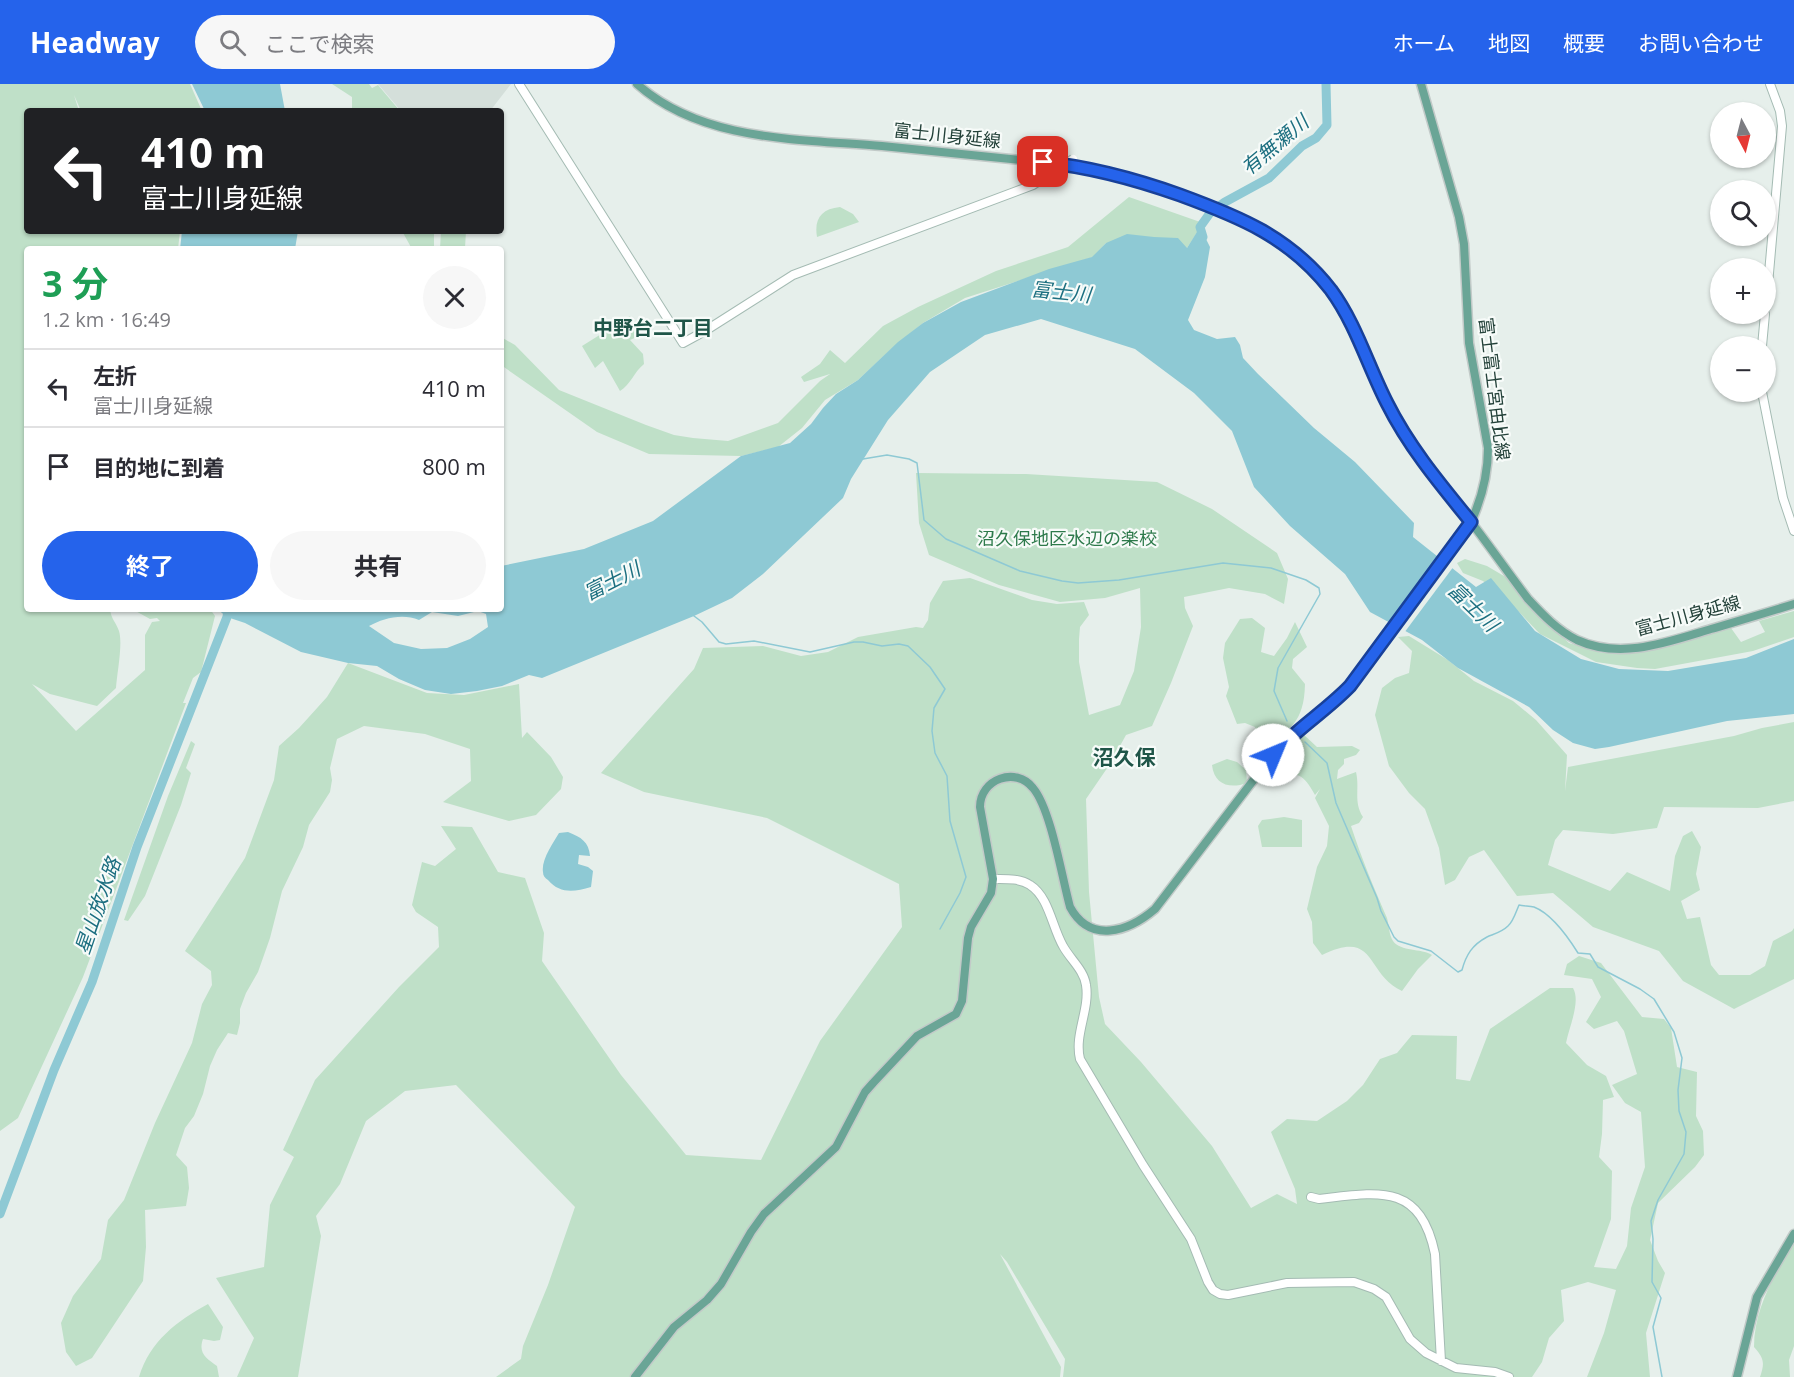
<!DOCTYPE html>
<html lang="ja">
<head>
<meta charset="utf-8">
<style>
	body { margin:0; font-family:"Open Sans","Noto Sans JP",sans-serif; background:#f7f7f7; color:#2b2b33; height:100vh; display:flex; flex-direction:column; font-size:22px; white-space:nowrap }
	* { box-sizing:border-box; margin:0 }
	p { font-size:20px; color:#7c7c81 }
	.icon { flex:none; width:33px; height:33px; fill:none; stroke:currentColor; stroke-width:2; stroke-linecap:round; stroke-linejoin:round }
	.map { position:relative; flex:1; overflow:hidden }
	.sheet { position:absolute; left:24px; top:162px; width:480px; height:366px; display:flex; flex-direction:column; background:#fff; border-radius:6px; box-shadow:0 2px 4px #0004 }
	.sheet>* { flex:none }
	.top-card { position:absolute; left:24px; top:24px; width:480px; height:126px; border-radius:6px; box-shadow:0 2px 4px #0004; background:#202124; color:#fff; overflow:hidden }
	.needle { width:39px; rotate:173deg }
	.buttons { position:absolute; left:1710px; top:18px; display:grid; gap:12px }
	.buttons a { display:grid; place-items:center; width:66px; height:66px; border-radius:50%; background:#fff; box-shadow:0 2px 4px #0004; font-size:30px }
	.pin { position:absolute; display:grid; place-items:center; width:51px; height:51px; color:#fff; margin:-26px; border-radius:12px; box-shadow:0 3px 9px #0006 }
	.me { position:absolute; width:66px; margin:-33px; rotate:45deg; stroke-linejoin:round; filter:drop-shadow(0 0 4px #0008) }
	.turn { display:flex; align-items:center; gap:21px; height:126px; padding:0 18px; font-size:27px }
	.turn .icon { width:78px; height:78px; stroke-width:2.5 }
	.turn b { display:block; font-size:42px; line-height:51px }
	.round { display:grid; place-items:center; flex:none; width:63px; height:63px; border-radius:32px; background:#f7f7f7 }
	.summary { display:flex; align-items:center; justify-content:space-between; height:102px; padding:0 18px }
	h1 { font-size:36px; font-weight:700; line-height:45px; color:#1e9e55 }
	.button { display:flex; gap:12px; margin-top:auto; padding:12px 18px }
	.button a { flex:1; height:69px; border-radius:36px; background:#2563eb; color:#fff; font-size:24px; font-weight:700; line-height:69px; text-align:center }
	.button a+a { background:#f7f7f7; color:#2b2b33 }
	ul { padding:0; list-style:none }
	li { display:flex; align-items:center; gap:18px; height:78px; padding:0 18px; border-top:2px solid #e1e1e2 }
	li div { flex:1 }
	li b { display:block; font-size:22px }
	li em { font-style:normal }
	header { display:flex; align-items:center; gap:36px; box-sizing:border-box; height:84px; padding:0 30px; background:#2563eb; color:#fff }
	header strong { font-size:28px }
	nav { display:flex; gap:33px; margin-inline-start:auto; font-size:21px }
	.search { width:420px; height:54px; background:#f7f7f7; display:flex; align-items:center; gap:15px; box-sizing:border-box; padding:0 21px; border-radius:33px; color:#7c7c81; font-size:22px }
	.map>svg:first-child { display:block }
	.built { fill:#d4dfda }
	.green { fill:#bfe0c8 }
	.water { fill:#8ec9d4; fill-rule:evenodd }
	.pier { fill:#e6efeb }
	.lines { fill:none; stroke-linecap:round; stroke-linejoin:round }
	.stream { stroke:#8ec9d4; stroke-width:1.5 }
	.river { stroke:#8ec9d4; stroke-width:9 }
	.secondary-casing { stroke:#a4bbb3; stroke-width:10 }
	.primary-casing { stroke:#c2cac8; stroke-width:11 }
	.secondary { stroke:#fff; stroke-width:8 }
	.primary { stroke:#6aa596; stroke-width:8 }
	.secondary-bridge-casing { stroke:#a4bbb3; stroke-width:10; stroke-linecap:butt }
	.secondary-bridge { stroke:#fff; stroke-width:8 }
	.route-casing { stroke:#184099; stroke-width:15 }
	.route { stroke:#2563eb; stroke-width:10 }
	.labels { text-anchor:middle; stroke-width:4.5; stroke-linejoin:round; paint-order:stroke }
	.street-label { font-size:18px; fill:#24423a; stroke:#f7fbf9 }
	.park-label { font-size:18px; fill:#2d7a4b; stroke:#f7fbf9 }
	.water-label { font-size:20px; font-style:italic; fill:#1c6f80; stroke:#f7fbf9 }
	.neighbourhood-label { font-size:20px; font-weight:bold; fill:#1f5548; stroke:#f7fbf9 }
	.quarter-label { font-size:21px; font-weight:bold; fill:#1f5548; stroke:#f7fbf9 }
</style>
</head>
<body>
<header>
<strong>Headway</strong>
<div class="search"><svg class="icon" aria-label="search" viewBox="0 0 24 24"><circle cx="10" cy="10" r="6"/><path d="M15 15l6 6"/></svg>ここで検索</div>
<nav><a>ホーム</a><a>地図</a><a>概要</a><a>お問い合わせ</a></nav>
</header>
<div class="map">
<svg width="1794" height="1293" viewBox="0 0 1794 1293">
	<rect width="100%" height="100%" fill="#e6efeb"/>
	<!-- built -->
	<path class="built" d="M378,0H511L490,27H401Z"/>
	<!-- green -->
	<path class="green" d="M0,0H190L202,27H81L74,11L79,27H27V147H180L178,165H27V500L24,515L27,506V525H110C111,535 116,538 119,547C123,560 117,589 116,604L97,622L50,610L32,600L76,647L145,586V551L152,538L160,537L157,534L150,535L132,525H210L215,532L201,588L193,594L183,619H186L83,893L18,1034L0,1047Z
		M332,0H369L372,4L378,1L400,27H352V13Z
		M1129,113L1203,139L1187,164L1106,159L1093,173L965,214L923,239L890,266L858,296L825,316L802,344L778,363L741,372L649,370L597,348L501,281V253L515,261L559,306L646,341L674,351L693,354L728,357L778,339L820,297L830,290L804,298L801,293L820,280L830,266L845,279L883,242L918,223L996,187L1068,163Z
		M840,123L853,130L859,138L817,153C814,135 821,125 840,123Z
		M402,147H434V165H412Z
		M441,147H466L465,164L440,165Z
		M630,232L641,251L630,256L643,270L644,280C634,288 631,300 620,307L603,277L595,284L582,262Z
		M916,389L1026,390L1157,398L1212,425L1277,469L1288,495L1284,520L1265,510L1229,504L1184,513L1185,524L1193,542L1171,599L1152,642L1126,651L1110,680L1086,715L1089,808L1099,913L1105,940L1141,978L1212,1062L1251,1124L1277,1110L1297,1120L1295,1105L1271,1048L1287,1035L1317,1037L1347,1017L1363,1001L1380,975L1397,969L1412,951L1457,952L1456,995L1470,997L1490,945L1550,904H1573C1581,918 1569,943 1566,959L1587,981L1606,992L1614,1013L1603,1016L1602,1050L1599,1073L1612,1087L1611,1135L1594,1183L1616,1185L1627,1162L1631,1124L1645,1083L1641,1028L1625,1019L1612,1001L1637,990L1624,947L1617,937L1594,945L1586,938L1601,913L1592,895L1564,891L1567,880L1579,872L1601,879L1642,933L1664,935L1671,944L1677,983L1697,988L1696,1032L1703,1047L1704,1071L1695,1083L1658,1119L1650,1156L1658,1177L1665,1189L1646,1249L1650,1293H1587L1604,1249L1616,1206L1588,1198L1561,1206L1564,1237L1549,1254L1542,1278L1532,1293H1063L1065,1275L1007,1178L1000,1170L1061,1283L1060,1293H496L521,1275L523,1262L548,1201L575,1123L456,1001L405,1007L366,1037L340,1100L316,1132L321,1152L298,1293H237L254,1254L216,1194L264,1183L270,1121L294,1073L283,1066L315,996L399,903L439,863L438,843L416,828L412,821L422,778L435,782L456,765L441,742L472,743L498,788L525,794L544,849L542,877L621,991L686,1071L761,1076L820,957L902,843L899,800L767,734L644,708L601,689L694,585L703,564L763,562L801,572L828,568L858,553L916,543L923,544L928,536L930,519L943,497L970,494L1032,516L1057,520L1084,518L1089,531L1080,543L1079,555V578L1089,631L1120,621L1134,587L1141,543L1140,504L1105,514L1060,518L999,501L929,471L919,439Z
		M1465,475L1487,482L1509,495L1522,516L1569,559L1602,569H1630L1731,544L1741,558L1765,548L1759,537L1794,527V553L1753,567L1655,585L1637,584L1596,578L1540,550L1520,529L1483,497L1463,489L1457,479Z
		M1252,534L1265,544L1261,568L1274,572L1287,554L1295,538L1307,563L1293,575L1292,584L1305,600C1304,645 1285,642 1263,674L1260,672V658L1255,643L1245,639L1237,640L1226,612L1229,603L1223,574L1225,559L1240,535Z
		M1409,552L1448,576L1474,597L1513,617L1536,636L1567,671L1565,707L1568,683L1734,652L1762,644L1794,638V717L1758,724L1664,723L1657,744L1613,750L1563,746L1555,756L1548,781L1610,807L1627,788L1670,807L1675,772L1683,752L1692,747L1701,763L1696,790L1700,806L1681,817L1687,835L1700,833L1711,881L1719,891H1750L1765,882L1773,857L1792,847L1794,844V895L1734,925L1683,897L1659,867L1593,843L1553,809L1517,812L1484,766L1469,773L1455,796L1445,801L1439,764L1425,725L1409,709L1389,682L1375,631L1382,604L1395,594L1409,589L1412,567L1398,553Z
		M348,579L427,609L464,611L519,600L522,654L527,648L551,673L563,693L561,705L536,731L509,737L443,718L471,697L470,665L425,650L364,642L337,655L330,684L332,696L330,708L309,741L303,763L282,807L270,854L258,888L246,909L240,925V939L237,951L228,949L217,966L210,982L203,1010L194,1032L185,1044L176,1071L187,1083L189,1104L186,1122L145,1126L146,1163L143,1197L92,1274L76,1282L66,1268L61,1239L73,1212L101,1175L108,1136L124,1116L155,1039L192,959L202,920L212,901L211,887L185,867L245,774L274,696L279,662L299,644L327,613Z
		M1303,650L1317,663L1352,662L1360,666L1356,671L1344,675V680L1338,686L1337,695L1356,688C1360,705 1353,717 1363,733L1359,739L1351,742C1361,773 1374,804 1387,834C1389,841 1389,851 1393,857C1401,868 1421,864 1432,871L1418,885L1402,907C1365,890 1377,844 1322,871L1313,859L1312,838L1307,825L1317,783L1327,762L1329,742L1315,714L1320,705L1315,711C1302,688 1299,690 1274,689L1270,683L1279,669Z
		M191,657L195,660L186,684L191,689L181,721L145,812L128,837L124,836L168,712Z
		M1227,675L1237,678L1246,686L1247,699C1230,705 1214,701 1212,681Z
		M1284,733L1302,736V763H1262L1258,742L1262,736Z
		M1794,1157V1262L1789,1276L1790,1293H1760C1765,1279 1764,1274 1754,1263C1754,1224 1775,1190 1794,1157Z
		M208,1220L223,1243L220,1256L214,1257L203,1255C198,1269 206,1274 217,1282L219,1293H139C150,1257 177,1237 208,1220Z"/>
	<!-- water -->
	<path class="water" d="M192,0H280L285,27H205Z
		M1200,143L1210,163L1205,193L1188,236L1194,246L1217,255L1235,253L1240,261L1243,274L1258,290L1314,344L1355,378L1414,439L1413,453L1476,503L1491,494L1535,547L1581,575L1619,585L1668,587L1746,574L1794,555V630L1727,637L1609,663L1595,665L1573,659L1553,646L1529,623L1458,584L1422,556L1370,528L1345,490L1290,442L1254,403L1232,347L1194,309L1135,265L1041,235L985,251L930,288L888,336L851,395L843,414L763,490L732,514L694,532L542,594L529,591L502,602L477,607L451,610L425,606L399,595L377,582L348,579L301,568L245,539L227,533L217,525H501V482L584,465L653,437L741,372L790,359L811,340L823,324L836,310L858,296L898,258L923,239L961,218L1049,185L1092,173L1106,159L1127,150L1154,153L1178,154L1187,164ZM478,527L486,530L488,543L470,555L447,564L421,565L394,559L369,542C383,534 403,529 419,536L432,528L458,532Z
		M182,147H298L295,165H180Z
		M568,748C581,753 589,758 590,772L579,771L578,780L588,783L593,787L591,803C574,808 560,810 548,796C545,794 543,792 543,788C541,776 553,759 559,749Z"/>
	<!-- pier -->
	<path class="pier" d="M1445,474L1454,482L1404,549L1394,544Z"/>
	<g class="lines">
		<!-- stream -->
		<path class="stream" d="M863,375L887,371L909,375L917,379L924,436L946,455L1020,487L1062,497L1078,499L1119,496L1223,479L1271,484L1306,496L1319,504L1320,510L1278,584L1274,607L1287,637
			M694,532L702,538L719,558L726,560L754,557L810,568L854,558H863L882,562L899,560L908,562L930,583L945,605L934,624L932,647L935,669L947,692L950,737L966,793L960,809L940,845
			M1305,658L1327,679L1336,719L1377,814L1381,827L1394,853L1398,857L1431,867L1458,888L1462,886C1466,871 1472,861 1487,853C1494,850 1502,848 1508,842C1513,838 1516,828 1519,821C1523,822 1529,822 1534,823C1552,830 1568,853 1578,869L1590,870L1598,883L1640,905L1654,915L1674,948L1682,974L1678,1006L1679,1027L1686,1048L1684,1070L1658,1116L1651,1137L1653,1155L1652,1198L1661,1214L1653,1243L1662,1293"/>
		<!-- river -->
		<path class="river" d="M1203,153L1200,143L1210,129L1225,118L1269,94L1302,62L1316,54L1327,41L1326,0
			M0,1130L54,986L92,898L137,763L227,533L228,525"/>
		<defs>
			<path id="secondary" d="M519,0L683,259L705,247L793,191L1033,101L1059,84
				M1766,223L1782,42L1780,27L1770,0
				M1762,262L1765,230
				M1762,308L1783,414L1794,447
				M993,795C1005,795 1020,794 1030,801C1049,813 1052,843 1063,862C1070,875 1084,886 1086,901C1090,926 1074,950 1080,975L1143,1081L1191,1155L1208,1198L1213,1206L1220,1210L1228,1211L1287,1199L1354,1198L1374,1205L1386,1213L1410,1255L1426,1269L1456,1284L1495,1288L1509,1293
				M1311,1113L1319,1115C1378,1108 1420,1098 1435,1170L1441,1277"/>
			<path id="primary" d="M637,0C702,58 800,55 882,62C941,68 1001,74 1060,80C1103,87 1142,98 1183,113C1246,135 1305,160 1341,221C1365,261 1378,308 1403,347C1423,380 1448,408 1471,438C1491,464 1509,490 1528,515C1543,531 1557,546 1577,556C1621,576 1668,558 1711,545C1738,537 1766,529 1794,520
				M635,1293L674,1243L707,1216L721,1200L751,1148L764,1130L836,1063L865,1008L873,999L917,952L956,930L962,917L968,854L971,843L991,809L993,795L980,723C980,695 1016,682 1033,704C1051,725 1062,794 1070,823C1090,860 1128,848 1155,825L1265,681L1297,647L1334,619L1350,602L1471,438C1482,414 1488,391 1488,364L1469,259L1464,160L1459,133L1421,0
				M1737,1293L1757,1213L1794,1150"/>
		</defs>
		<!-- secondary casing -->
		<use href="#secondary" class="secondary-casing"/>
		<!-- primary casing -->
		<use href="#primary" class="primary-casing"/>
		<!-- secondary -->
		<use href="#secondary" class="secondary"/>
		<!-- primary -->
		<use href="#primary" class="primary"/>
		<defs>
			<path id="secondary-bridge" d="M1059,84L1073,75"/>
		</defs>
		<!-- secondary-bridge casing -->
		<use href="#secondary-bridge" class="secondary-bridge-casing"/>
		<!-- secondary-bridge -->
		<use href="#secondary-bridge" class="secondary-bridge"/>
	</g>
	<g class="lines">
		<defs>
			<path id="route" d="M1043,78C1091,83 1135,95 1180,111C1240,133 1290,153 1331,206C1356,240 1368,282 1387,319C1409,363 1440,400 1471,438L1350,602C1326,627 1296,645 1273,671"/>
		</defs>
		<!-- route casing -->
		<use href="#route" class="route-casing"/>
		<!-- route -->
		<use href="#route" class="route"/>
	</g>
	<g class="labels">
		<!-- street labels -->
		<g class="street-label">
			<text transform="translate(947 52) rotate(6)" y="6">富士川身延線</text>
			<text transform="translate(1494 305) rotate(83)" y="6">富士富士宮由比線</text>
			<text transform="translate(1688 532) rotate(-15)" y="6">富士川身延線</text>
		</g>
		<!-- park labels -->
		<g class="park-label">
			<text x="1067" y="461">沼久保地区水辺の楽校</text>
		</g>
		<!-- water labels -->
		<g class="water-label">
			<text transform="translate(1275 61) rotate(-40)" y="7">有無瀬川</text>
			<text transform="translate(1061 208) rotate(6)" y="7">富士川</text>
			<text transform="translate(612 497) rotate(-27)" y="7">富士川</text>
			<text transform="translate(1473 523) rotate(44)" y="7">富士川</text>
			<text transform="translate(98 822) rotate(-71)" y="7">星山放水路</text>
		</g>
		<!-- neighbourhood labels -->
		<g class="neighbourhood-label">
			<text x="653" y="251">中野台二丁目</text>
		</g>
		<!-- quarter labels -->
		<g class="quarter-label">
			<text x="1124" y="681">沼久保</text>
		</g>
	</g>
</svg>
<div class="buttons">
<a><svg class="needle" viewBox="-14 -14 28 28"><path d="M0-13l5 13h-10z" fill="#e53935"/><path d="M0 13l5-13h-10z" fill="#7c7c81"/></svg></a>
<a><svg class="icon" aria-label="search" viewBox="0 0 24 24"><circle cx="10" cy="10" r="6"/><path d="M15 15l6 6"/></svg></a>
<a>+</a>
<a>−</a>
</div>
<div class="pin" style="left:1043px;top:78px;background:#d93025"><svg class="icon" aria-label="arrive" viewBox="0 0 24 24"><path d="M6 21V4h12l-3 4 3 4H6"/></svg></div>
<svg class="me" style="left:1273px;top:671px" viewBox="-20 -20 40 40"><circle r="19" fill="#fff"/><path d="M0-13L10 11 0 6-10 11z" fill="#2563eb"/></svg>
<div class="top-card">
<div class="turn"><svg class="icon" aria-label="left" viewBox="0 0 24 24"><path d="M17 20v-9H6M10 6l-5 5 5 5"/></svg><div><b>410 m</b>富士川身延線</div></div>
</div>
<section class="sheet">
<div class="summary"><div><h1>3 分</h1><p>1.2 km · 16:49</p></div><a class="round"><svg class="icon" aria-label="close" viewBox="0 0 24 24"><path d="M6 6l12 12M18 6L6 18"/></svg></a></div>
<ul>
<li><svg class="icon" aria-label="left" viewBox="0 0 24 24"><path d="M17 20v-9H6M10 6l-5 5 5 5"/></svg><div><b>左折</b><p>富士川身延線</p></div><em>410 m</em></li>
<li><svg class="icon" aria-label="arrive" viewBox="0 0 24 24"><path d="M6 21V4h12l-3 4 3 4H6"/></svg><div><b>目的地に到着</b></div><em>800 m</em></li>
</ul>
<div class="button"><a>終了</a><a>共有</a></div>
</section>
</div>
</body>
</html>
